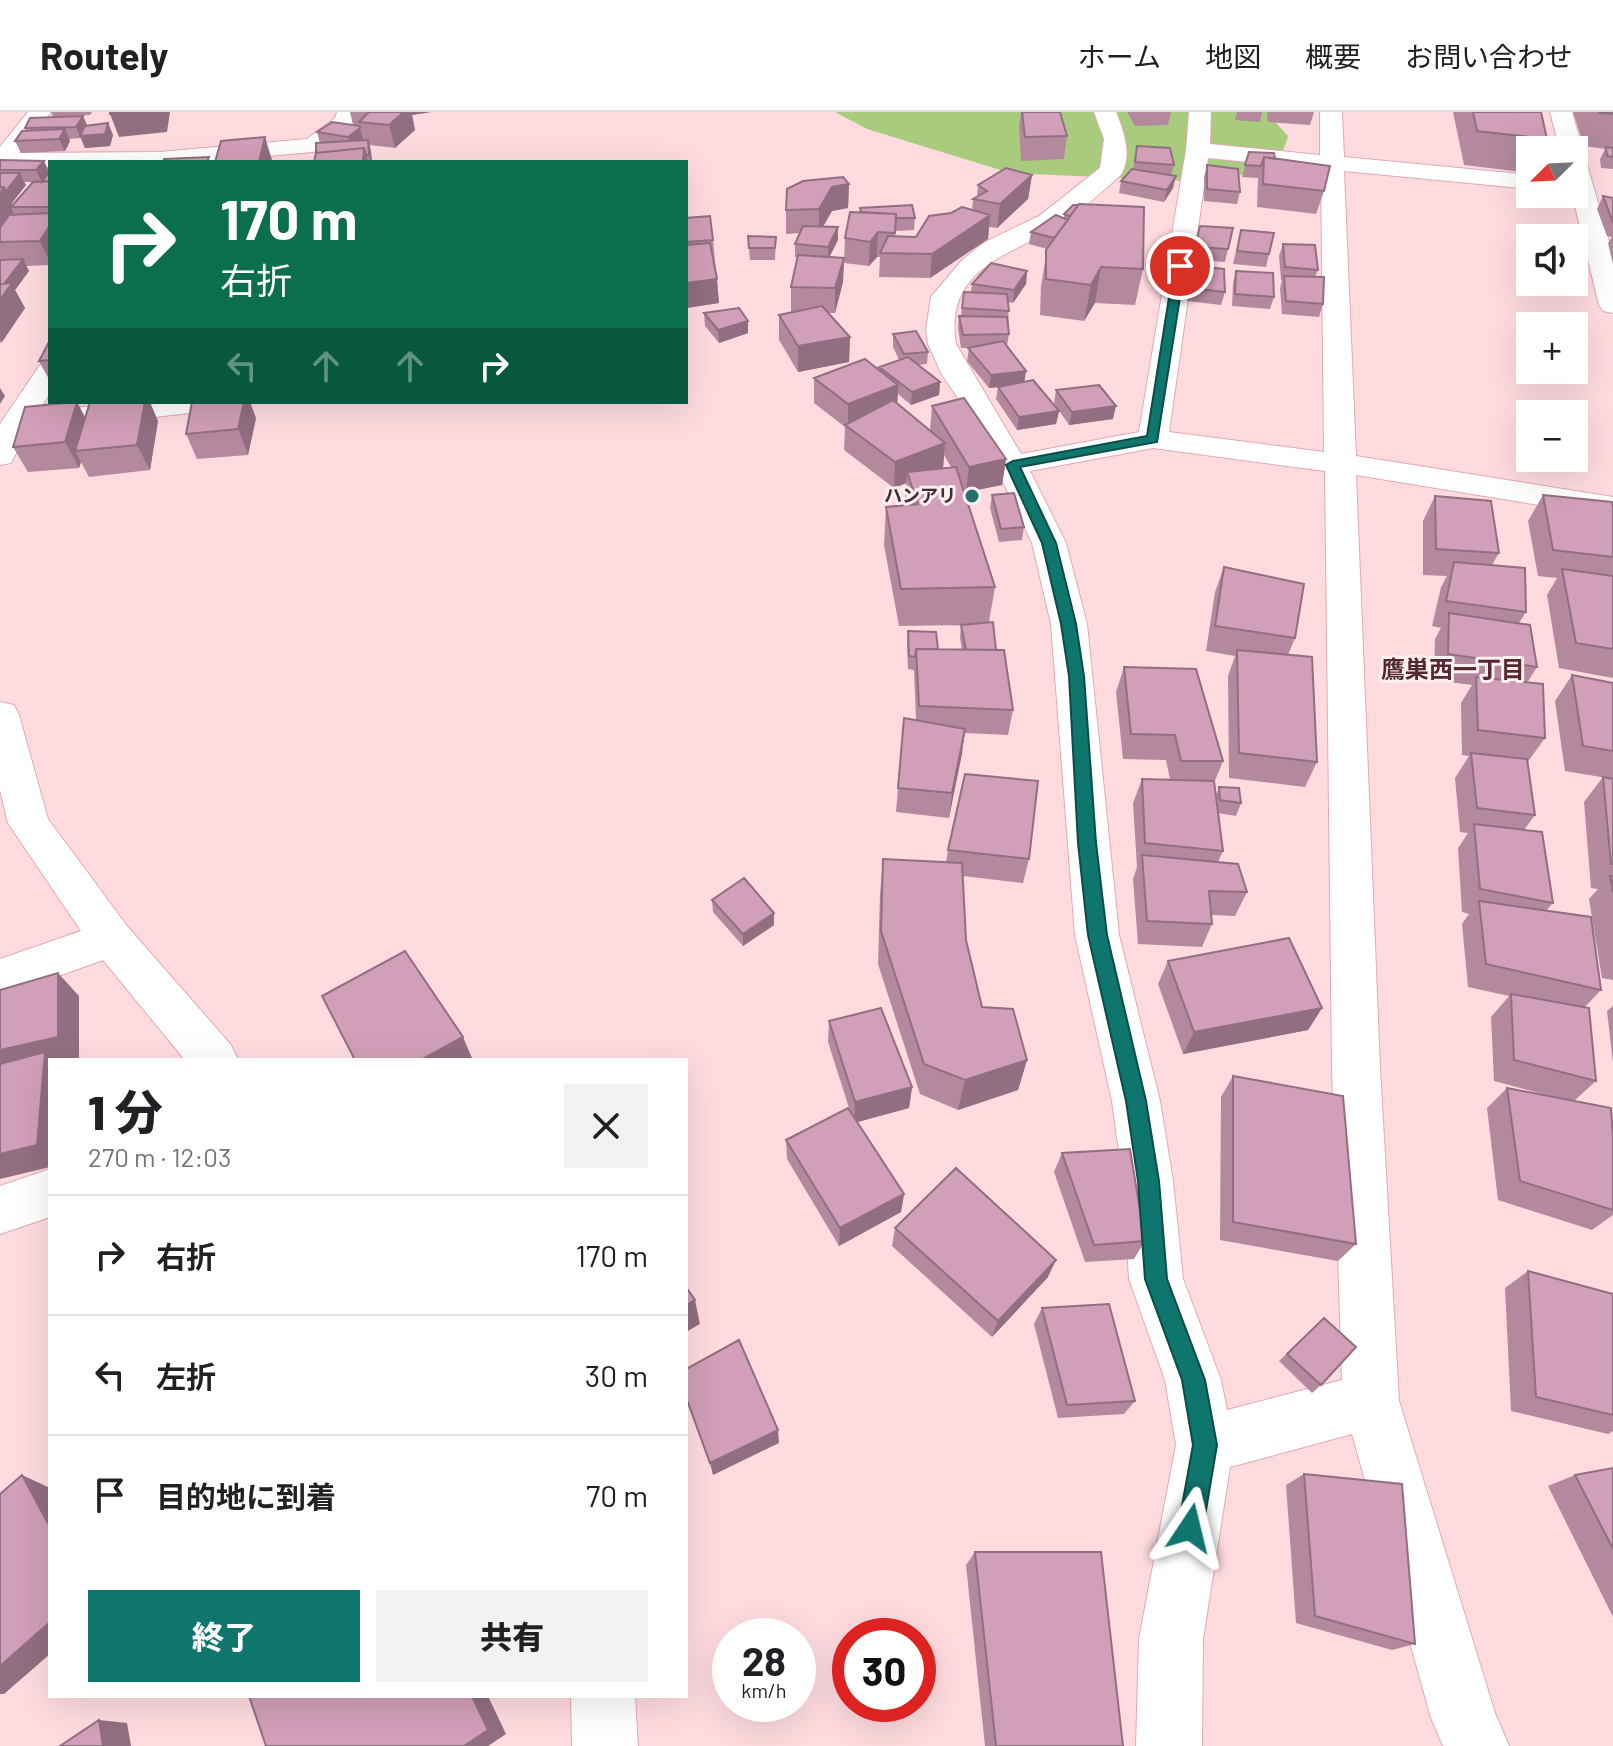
<!DOCTYPE html>
<html lang="ja">
<head>
<meta charset="utf-8">
<style>
	body { margin:0; font-family:Barlow,"Noto Sans JP",sans-serif; background:#f2f2f2; color:#202124; height:100vh; display:flex; flex-direction:column; font-size:30px; white-space:nowrap }
	* { box-sizing:border-box; margin:0 }
	p { font-size:26px; color:#757577 }
	.icon { flex:none; width:44px; height:44px; fill:none; stroke:currentColor; stroke-width:2; stroke-linecap:round; stroke-linejoin:round }
	.map { position:relative; flex:1; overflow:hidden }
	.sheet { position:absolute; left:48px; top:946px; width:640px; height:640px; display:flex; flex-direction:column; background:#fff; border-radius:0px; box-shadow:0 8px 32px #0002 }
	.sheet>* { flex:none }
	.guide { position:absolute; left:48px; top:48px; width:640px; height:244px; border-radius:0px; box-shadow:0 8px 32px #0002; background:#0b6e4f; color:#fff; overflow:hidden }
	.needle { width:52px; rotate:246deg }
	.controls { position:absolute; left:1516px; top:24px; display:grid; gap:16px }
	.controls a { display:grid; place-items:center; width:72px; height:72px; border-radius:0px; background:#fff; box-shadow:0 8px 32px #0002; font-size:40px }
	.speed { position:absolute; left:712px; top:1506px; display:flex; gap:16px; font-size:40px; font-weight:700; text-align:center }
	.speed>* { display:grid; place-content:center; width:104px; height:104px; border-radius:50%; background:#fff; box-shadow:0 8px 32px #0002; line-height:1 }
	.speed small { font-size:20px; font-weight:400 }
	.speed .limit { border:12px solid #d22; background:#fff; color:#111 }
	.pin { position:absolute; display:grid; place-items:center; width:68px; height:68px; color:#fff; margin:-34px; border:4px solid #fff; border-radius:50%; box-shadow:0 2px 8px #0007 }
	.me { position:absolute; width:88px; margin:-44px; rotate:10deg; stroke-linejoin:round; filter:drop-shadow(0 0 6px #0008) }
	.turn { display:flex; align-items:center; gap:28px; height:168px; padding:0 40px; font-size:36px }
	.turn .icon { width:104px; height:104px; stroke-width:2.5 }
	.turn b { display:block; font-size:56px; line-height:68px }
	.lanes { display:flex; align-items:center; height:76px; padding:0 40px; background:#0003; justify-content:center; gap:40px; direction:ltr }
	.lanes .off { opacity:.35 }
	.round { display:grid; place-items:center; flex:none; width:84px; height:84px; border-radius:0px; background:#f2f2f2 }
	.summary { display:flex; align-items:center; justify-content:space-between; height:136px; padding:0 40px }
	h1 { font-size:48px; font-weight:800; line-height:60px }
	.button { display:flex; gap:16px; margin-top:auto; padding:16px 40px }
	.button a { flex:1; height:92px; border-radius:0px; background:#0f766e; color:#fff; font-size:32px; font-weight:800; line-height:92px; text-align:center }
	.button a+a { background:#f2f2f2; color:#202124 }
	ul { padding:0; list-style:none }
	li { display:flex; align-items:center; gap:24px; height:120px; padding:0 40px; border-top:2px solid #e0e0e0 }
	li div { flex:1 }
	li b { display:block; font-size:30px }
	li em { font-style:normal }
	header { display:flex; align-items:center; gap:48px; box-sizing:border-box; height:112px; padding:0 40px; background:#fff; border-bottom:2px solid #e0e0e0 }
	header strong { font-size:38px }
	nav { display:flex; gap:44px; margin-inline-start:auto; font-size:28px }
	.map>svg:first-child { display:block }
	.green { fill:#a9cb7e }
	.lines { fill:none; stroke-linecap:round; stroke-linejoin:round }
	.minor-casing { stroke:#e2a9b2; stroke-width:2 }
	.minor { fill:#fff; fill-rule:evenodd }
	.wall { fill:#b4899d; fill-rule:evenodd }
	.shaded-wall { fill:#926f80 }
	.building { fill:#d19fb7; stroke:#926f80; stroke-width:2 }
	.route { fill:#0f766e; stroke:#0a4d48; stroke-width:2 }
	.poi-dot { fill:#27706b; stroke:#fceff1; stroke-width:3 }
	.labels { text-anchor:middle; stroke-width:6; stroke-linejoin:round; paint-order:stroke }
	.far-poi-label { font-size:18px; font-weight:bold; fill:#432d30; stroke:#fceff1; text-anchor:end }
	.neighbourhood-label { font-size:24px; font-weight:bold; fill:#552731; stroke:#fceff1 }
</style>
</head>
<body>
<header>
<strong>Routely</strong>
<nav><a>ホーム</a><a>地図</a><a>概要</a><a>お問い合わせ</a></nav>
</header>
<div class="map">
<svg width="1613" height="1634" viewBox="0 0 1613 1634">
	<rect width="100%" height="100%" fill="#ffdbe0"/>
	<!-- green -->
	<path class="green" d="M835,0H1266L1288,24L1278,55L1208,70L1010,61L867,17Z"/>
	<g class="lines">
		<defs>
			<path id="minor" d="M28,0H51L19,41L159,40L307,27L335,6L337,0H359C354,17 331,36 313,40L203,50H50V55L0,57V35Z
				M1094,0H1116C1124,20 1133,44 1120,64C1100,81 1079,101 1056,115C1007,145 944,157 956,232L1021,342L1139,320L1186,38L1189,0H1211L1210,32L1320,43V0H1342L1344,45L1530,63V77L1344,59L1356,344L1613,385V405L1356,363L1380,956L1399,1289L1495,1601L1509,1634H1443L1431,1606L1352,1322L1230,1355L1203,1527L1202,1634H1136L1139,1527L1176,1333L1165,1268L1129,1167L1123,1069L1112,989L1075,823L1051,512L1032,431L977,315L941,261L928,232L926,218L931,185L962,148L985,130L1039,104L1100,56L1104,27ZM1208,46L1321,57L1324,340L1169,320ZM1153,336L1325,359L1332,956L1342,1268L1227,1298L1221,1268L1183,1167L1173,1069L1160,989L1119,823L1087,512L1066,431L1030,359Z
				M1550,0H1572L1613,143V201L1603,199L1599,193L1572,82L1574,38H1560Z
				M50,250V281L38,300L128,290H221L217,296L206,299L27,320L11,351L0,353V312L40,253Z
				M0,590L14,593L19,603L48,707L127,814L231,933L238,948H185L103,848L0,885V847L81,819L8,711L0,678Z
				M50,1057V1105L0,1122V1074Z
				M571,1584H635L638,1634H572Z"/>
		</defs>
		<!-- minor casing -->
		<use href="#minor" class="minor-casing"/>
		<!-- minor -->
		<use href="#minor" class="minor"/>
	</g>
	<!-- wall -->
	<path class="wall" d="M51,0H92L90,3L53,5Z
		M350,0H431L412,3L415,18L395,36L370,33L372,50H314L320,31L317,20L353,13Z
		M1021,0H1060L1067,24L1064,47L1021,49L1019,15Z
		M1127,0H1171L1168,13L1135,14Z
		M1237,0H1262L1260,10L1235,8Z
		M1267,0H1314L1310,13L1268,10Z
		M1453,0H1541L1547,27L1542,38H1530V61L1464,53Z
		M1573,0H1613V57L1601,56L1600,47L1605,37L1584,34Z
		M108,11L113,23L110,34L85,36L81,26L69,27L70,29L65,39L21,41L15,29L26,19L25,16L87,14Z
		M1137,34L1174,53L1171,64L1173,76L1164,90L1119,81L1121,69L1133,58Z
		M1249,40L1275,47L1324,79L1316,102L1257,95L1258,66L1242,65Z
		M0,48L44,49L49,60L48,63H50V153L26,154L29,159L15,178L25,196L2,230L0,231ZM24,70H33L13,93L12,91L26,73Z
		M1207,53L1240,80L1237,92L1204,89V65Z
		M1032,63L1028,87L997,116L989,115L988,127L930,166L879,165L880,145H877L869,154L844,151L845,126L860,100V96L915,106L914,118L896,119L895,124L916,125L972,98L973,87L977,85L978,73Z
		M849,72L848,96L832,99L823,115H838V128L829,145L844,146L843,170L835,201H828L850,225L849,250L798,260L779,228V203L795,200H791V175L797,145H795V132L800,121L786,122V98Z
		M1603,84L1613,86V152L1608,131L1612,125L1607,124L1597,97Z
		M1073,93L1143,157L1135,193L1095,191L1084,209L1040,203L1041,174L1047,137L1029,132L1031,120L1064,106V102Z
		M686,106L713,128L719,191L686,196Z
		M1200,114L1228,137L1225,150L1192,148Z
		M1241,118L1269,142L1266,155L1233,152Z
		M748,124L776,125L775,148H750Z
		M1283,132L1318,158L1315,165L1323,192L1319,205L1282,202L1280,176L1282,168H1281L1279,144Z
		M1194,154L1225,180L1221,193L1187,189Z
		M1027,159L1026,172L1013,191L1008,190L1009,222L1007,234L1026,259L1024,270L1059,299L1056,312L1017,318L996,287L998,275L989,276L967,249L969,236H961L958,216L959,204H961L964,180H971L972,172Z
		M1236,159L1274,185L1270,197L1232,194L1233,171Z
		M704,201L748,221L719,231L705,214Z
		M893,222L928,240L927,252L918,253L940,270L939,283L911,293L898,282L897,292L930,318L932,294L1006,347L1002,373L966,380L963,375L995,475L989,510L1013,598L1008,623L965,621L949,706L896,700L904,606L916,608L914,558L908,557L907,532L908,519L938,537L962,538L960,526L961,513H964L899,514L884,433L886,395L905,394L906,371L894,376L844,338L845,315L814,291V266L879,258V255L899,248L893,235ZM944,343L951,355L943,356Z
		M50,228V269L39,249Z
		M1056,278L1113,307L1069,313L1054,291Z
		M77,290L85,306L158,309L150,358L89,365L81,350L79,356L28,360L13,335Z
		M256,306L248,343L197,347L186,322Z
		M992,383L1024,415L1022,428L999,430L990,396Z
		M1543,383L1613,395V566L1559,556L1547,483L1557,466L1538,464L1528,409Z
		M1435,384L1499,441L1492,453L1526,500L1519,511L1537,555L1527,571L1545,626L1527,651L1535,703L1524,718L1553,791L1546,799L1601,878L1585,895L1596,969L1574,989L1613,1025V1103L1592,1118L1498,1088L1487,996L1507,976L1562,987L1494,969L1491,905L1509,884L1468,875L1462,812L1469,802L1462,800L1458,736L1468,721L1460,720L1455,666L1469,644L1462,643L1461,591L1472,573L1434,568L1435,527L1441,516L1432,514L1441,475L1447,464L1423,463V409Z
		M1224,455L1295,526L1288,543L1317,650L1305,675L1229,666L1228,564L1235,544L1206,539L1215,480Z
		M1124,555L1223,649L1214,671L1216,684L1219,675L1241,691L1236,704L1218,701L1223,739L1218,750L1247,780L1235,804L1211,803L1212,812L1202,835L1138,832L1133,767L1137,755L1133,691L1142,667H1170L1166,648L1123,647L1116,580Z
		M1572,563L1613,571V667L1565,659L1555,589Z
		M1603,665L1613,667V868L1602,866L1589,787L1598,777L1591,776L1584,690Z
		M948,738L1029,747L1023,771L963,764L966,828L982,895L1027,948L1018,978L958,998L920,982L878,852L880,782L883,747L946,750Z
		M712,788L774,801V813L743,834L713,800Z
		M1168,849L1322,896L1308,918L1183,942L1158,872Z
		M1613,894V951L1607,899Z
		M829,909L912,975L909,996L857,1010L904,1082L901,1100L839,1134L787,1047L786,1028L850,999L828,930Z
		M1233,964L1356,1132L1338,1149L1220,1128L1221,985Z
		M1062,1041L1145,1129L1134,1147L1085,1150L1054,1060Z
		M895,1116L1048,1165L992,1225L892,1134Z
		M1528,1159L1613,1182V1319L1608,1322L1511,1299L1505,1176Z
		M1042,1196L1135,1289L1124,1302L1058,1306L1034,1212Z
		M1324,1206L1321,1273L1312,1281L1279,1249Z
		M1613,1356V1505L1548,1374L1575,1363Z
		M1304,1362L1415,1532L1392,1538L1296,1511L1286,1373Z
		M975,1440L1123,1634H985L966,1453Z"/>
	<!-- shaded-wall -->
	<path class="shaded-wall" d="M130,0H170L167,20L119,25L110,2Z
		M403,0H431L412,3L415,18L395,36L389,13Z
		M83,4L88,15L108,11L113,23L110,34L85,36L76,15Z
		M360,16L363,27L351,37L348,25Z
		M65,17L70,29L65,39L59,27Z
		M265,25L272,48V50H259Z
		M368,28L371,40L372,50H371L369,43Z
		M364,36L368,50H363Z
		M44,49L49,60L42,70L36,58Z
		M20,61L26,73L12,91L6,79Z
		M1032,63L1028,87L997,116L1000,92Z
		M1176,64L1173,76L1164,90L1167,78Z
		M849,72L848,96L832,99L819,121V97L832,75Z
		M4,75L14,95H11L14,102L0,120V80Z
		M990,103L988,127L930,166L932,142Z
		M50,113V150L40,129Z
		M838,115V128L828,148V135Z
		M878,120L877,145L869,154L870,130Z
		M844,146L843,170L835,201V176Z
		M23,147L29,159L15,178L25,196L2,230L0,228V177Z
		M1101,155L1095,191L1084,209L1091,173Z
		M1027,159L1026,172L1013,191L1014,178Z
		M717,167L719,191L686,196V171Z
		M748,209V221L719,231L718,218Z
		M850,225L849,250L798,260V234Z
		M1026,259L1024,272L989,276L991,263Z
		M940,270L939,283L911,293L912,280Z
		M898,273L897,298L848,315V292Z
		M0,276L5,284L0,292Z
		M77,290L90,315L75,339L81,350L79,356L65,330Z
		M145,290H150L158,309L150,358L137,333Z
		M244,290H250L256,306L248,343L238,317Z
		M1116,294L1113,307L1069,313L1072,300Z
		M1059,299L1056,312L1017,318L1019,305Z
		M945,331L943,356L907,360L906,371L894,376L895,350Z
		M1006,347L1002,373L966,380L969,355Z
		M965,617L962,642L949,706L952,681Z
		M774,801V813L743,834V822Z
		M58,861L79,884V946L71,948H50V1055L0,1067V938Z
		M1322,896L1308,918L1183,942L1194,920Z
		M463,925L472,946L469,948H421Z
		M1027,948L1018,978L958,998L965,968Z
		M912,975L909,996L854,1011L855,990Z
		M904,1082L901,1100L839,1134L840,1116Z
		M1056,1148L1048,1165L992,1225L998,1209Z
		M695,1188L700,1212L686,1220V1193Z
		M778,1318L779,1331L713,1363L710,1351Z
		M22,1363L50,1376V1415Z
		M50,1510V1542L4,1582H0V1554Z
		M472,1584H488L506,1622L488,1634H464Z
		M99,1608L127,1611L131,1634H103Z"/>
	<!-- building -->
	<path class="building" d="M110,0H130L110,2Z
		M369,0H404L389,13L359,10Z
		M1022,0H1060L1067,24L1025,25Z
		M1473,0H1541L1547,27L1477,19Z
		M1599,0H1613V2L1600,1Z
		M83,4L76,15L25,16L30,6Z
		M332,10L360,14V16L348,25L317,20Z
		M108,11L105,22L80,24L85,14Z
		M65,17L59,27L15,29L22,19Z
		M265,25L259,50H215L221,29Z
		M368,28L369,43H366L364,36L316,41V31Z
		M1137,34L1170,36L1174,53L1135,50Z
		M1606,35L1613,36V45L1607,44Z
		M364,36L363,50H314L316,41Z
		M1249,40L1274,41L1275,47L1264,45L1261,54L1245,53Z
		M209,45L207,50H163L164,47Z
		M1264,45L1330,54L1324,79L1263,72Z
		M0,48L44,49L36,58H0Z
		M1207,53L1238,57L1240,80L1207,77Z
		M1006,56L1032,63L1000,92L973,87L987,79L978,73Z
		M1132,57L1176,64L1167,78L1121,69Z
		M0,61H20L6,79L4,75H0Z
		M47,63H50V69L42,70Z
		M843,65L849,72L832,75L819,97L786,98L787,77L803,69Z
		M50,69V95H11L33,70Z
		M1603,84L1613,86V111Z
		M1079,92L1144,95L1143,157L1101,155L1091,173L1046,167V138Z
		M912,93L915,106H896V102L861,100L860,96Z
		M1073,93H1078L1070,104L1064,102Z
		M962,95L990,103L932,142L880,141L888,124L916,125L929,104L951,101Z
		M850,100L896,102L895,121L878,120L870,130L845,126Z
		M50,101V113L40,129L0,130V116L9,103Z
		M1056,103L1068,108L1054,126L1031,120Z
		M710,104L713,128L686,130V106Z
		M803,114L838,115L828,135L795,132Z
		M1200,114L1233,116L1228,137L1195,135Z
		M1241,118L1274,121L1269,142L1237,139Z
		M748,124L776,125L775,136H749Z
		M710,131L717,167L686,171V133Z
		M1283,132L1315,133L1318,158L1285,155Z
		M798,143L844,146L835,176L791,175Z
		M23,147L4,172H0V148Z
		M991,151L1027,159L1014,178L972,172Z
		M1194,154L1224,157L1225,180L1190,176Z
		M1236,159L1273,161L1274,185L1235,182Z
		M1284,164L1324,165L1323,192L1286,189Z
		M12,171L0,188V172Z
		M964,180L1007,182L1009,199L962,196Z
		M822,194L850,225L798,234L779,203Z
		M739,196L748,209L718,218L704,201Z
		M959,204L1007,205L1009,222L963,223Z
		M916,219L928,240L904,242L893,222Z
		M50,228V248L39,249Z
		M1003,229L1026,259L991,263L968,236Z
		M908,245L940,270L912,280L879,255Z
		M865,247L898,273L848,292L814,266Z
		M1033,268L1059,299L1019,305L998,275Z
		M1099,273L1116,294L1072,300L1056,278Z
		M964,286L1006,347L969,355L932,294Z
		M893,288L945,331L895,350L845,313Z
		M77,290L65,330L13,335L25,295Z
		M90,290H145L137,333L75,339Z
		M192,290H244L238,317L186,322Z
		M956,355L995,475L901,477L886,395L918,392L907,360Z
		M1014,381L1024,415L1001,417L992,383Z
		M1543,383L1612,390L1613,395V445L1553,438Z
		M1435,384L1491,389L1499,441L1436,437Z
		M1454,450L1525,456L1526,500L1446,489Z
		M1224,455L1304,472L1295,526L1215,514Z
		M1562,457L1613,464V537L1576,531Z
		M1449,501L1530,513L1537,555L1448,542Z
		M993,510L996,538H966L961,513Z
		M908,519L936,520L938,537H916L915,545L909,544Z
		M916,537L1004,538L1013,598L919,594Z
		M1237,538L1312,545L1317,650L1239,641Z
		M1124,555L1196,557L1223,649H1181L1175,623L1131,622Z
		M1572,563L1613,571V639L1583,634Z
		M1476,565L1543,572L1545,626L1478,618Z
		M904,606L965,617L952,681L898,676Z
		M1471,641L1527,647L1535,703L1477,696Z
		M965,662L1038,669L1029,747L948,738Z
		M1603,665L1613,667V752H1611Z
		M1142,667L1214,669L1223,739L1145,731Z
		M1219,675L1239,676L1241,691L1220,688Z
		M1474,712L1542,720L1553,791L1480,777Z
		M1142,743L1238,752L1247,780L1209,779L1212,812L1147,809Z
		M883,747L962,751L966,828L982,895L1013,897L1027,948L965,968L924,952L881,819Z
		M1610,764H1613V780Z
		M744,766L774,801L743,822L712,788Z
		M1479,789L1591,805L1601,878L1486,852Z
		M1289,826L1322,896L1194,920L1168,849Z
		M405,839L463,925L421,948H355L322,884Z
		M58,861V925L0,938V878Z
		M1511,882L1589,896L1596,969L1514,948Z
		M881,896L912,975L855,990L829,909Z
		M45,940L37,1033L0,1042V952Z
		M1233,964L1343,984L1356,1132L1233,1110Z
		M1507,976L1611,996L1613,1025V1098L1520,1069Z
		M848,996L904,1082L840,1116L786,1028Z
		M1130,1037L1145,1129L1094,1133L1062,1041Z
		M956,1056L1056,1148L998,1209L895,1116Z
		M1528,1159L1613,1182V1303L1536,1285Z
		M686,1175L695,1188L686,1193Z
		M1109,1192L1135,1289L1067,1293L1042,1196Z
		M1324,1206L1356,1235L1321,1273L1287,1242Z
		M739,1228L778,1318L710,1351L686,1285V1257Z
		M1613,1356V1437L1575,1363Z
		M1304,1362L1402,1372L1415,1532L1315,1504Z
		M22,1363L50,1415V1510L0,1554V1382Z
		M975,1440H1101L1123,1634H996Z
		M249,1584H472L488,1618L464,1634H266Z
		M99,1608L103,1634H60Z"/>
	<!-- route -->
	<path class="route" d="M1180,150L1185,154L1157,330L1020,355L1056,431L1076,512L1084,564L1096,731L1107,823L1146,989L1159,1069L1167,1167L1205,1268L1217,1333L1203,1416L1199,1425L1190,1429L1182,1425L1178,1416L1193,1333L1182,1268L1145,1167L1138,1069L1126,989L1088,823L1078,731L1069,564L1061,512L1042,431L1006,353L1013,349L1147,324L1174,154Z"/>
	<!-- markers -->
	<circle class="poi-dot" cx="972" cy="384" r="8"/>
	<g class="labels">
		<!-- far-poi labels -->
		<g class="far-poi-label">
			<text x="956" y="390">ハンアリ</text>
		</g>
		<!-- neighbourhood labels -->
		<g class="neighbourhood-label">
			<text x="1453" y="566">鷹巣西一丁目</text>
		</g>
	</g>
</svg>
<div class="controls">
<a><svg class="needle" viewBox="-14 -14 28 28"><path d="M0-13l5 13h-10z" fill="#e53935"/><path d="M0 13l5-13h-10z" fill="#757577"/></svg></a>
<a><svg class="icon" aria-label="sound" viewBox="0 0 24 24"><path d="M4 9h4l5-4v14l-5-4H4zM17 9q2 3 0 6"/></svg></a>
<a>+</a>
<a>−</a>
</div>
<div class="speed"><div>28<small>km/h</small></div><div class="limit">30</div></div>
<div class="pin" style="left:1180px;top:154px;background:#d93025"><svg class="icon" aria-label="arrive" viewBox="0 0 24 24"><path d="M6 21V4h12l-3 4 3 4H6"/></svg></div>
<svg class="me" style="left:1190px;top:1416px" viewBox="-20 -20 40 40"><path d="M0-17L14 15 0 8-14 15z" fill="#0f766e" stroke="#fff" stroke-width="4"/></svg>
<div class="guide">
<div class="turn"><svg class="icon" aria-label="right" viewBox="0 0 24 24"><path d="M7 20v-9h11M14 6l5 5-5 5"/></svg><div><b>170 m</b>右折</div></div>
<div class="lanes"><svg class="icon off" aria-label="left" viewBox="0 0 24 24"><path d="M17 20v-9H6M10 6l-5 5 5 5"/></svg><svg class="icon off" aria-label="ahead" viewBox="0 0 24 24"><path d="M12 20V5M6 11l6-6 6 6"/></svg><svg class="icon off" aria-label="ahead" viewBox="0 0 24 24"><path d="M12 20V5M6 11l6-6 6 6"/></svg><svg class="icon" aria-label="right" viewBox="0 0 24 24"><path d="M7 20v-9h11M14 6l5 5-5 5"/></svg></div>
</div>
<section class="sheet">
<div class="summary"><div><h1>1 分</h1><p>270 m · 12:03</p></div><a class="round"><svg class="icon" aria-label="close" viewBox="0 0 24 24"><path d="M6 6l12 12M18 6L6 18"/></svg></a></div>
<ul>
<li><svg class="icon" aria-label="right" viewBox="0 0 24 24"><path d="M7 20v-9h11M14 6l5 5-5 5"/></svg><div><b>右折</b></div><em>170 m</em></li>
<li><svg class="icon" aria-label="left" viewBox="0 0 24 24"><path d="M17 20v-9H6M10 6l-5 5 5 5"/></svg><div><b>左折</b></div><em>30 m</em></li>
<li><svg class="icon" aria-label="arrive" viewBox="0 0 24 24"><path d="M6 21V4h12l-3 4 3 4H6"/></svg><div><b>目的地に到着</b></div><em>70 m</em></li>
</ul>
<div class="button"><a>終了</a><a>共有</a></div>
</section>
</div>
</body>
</html>
